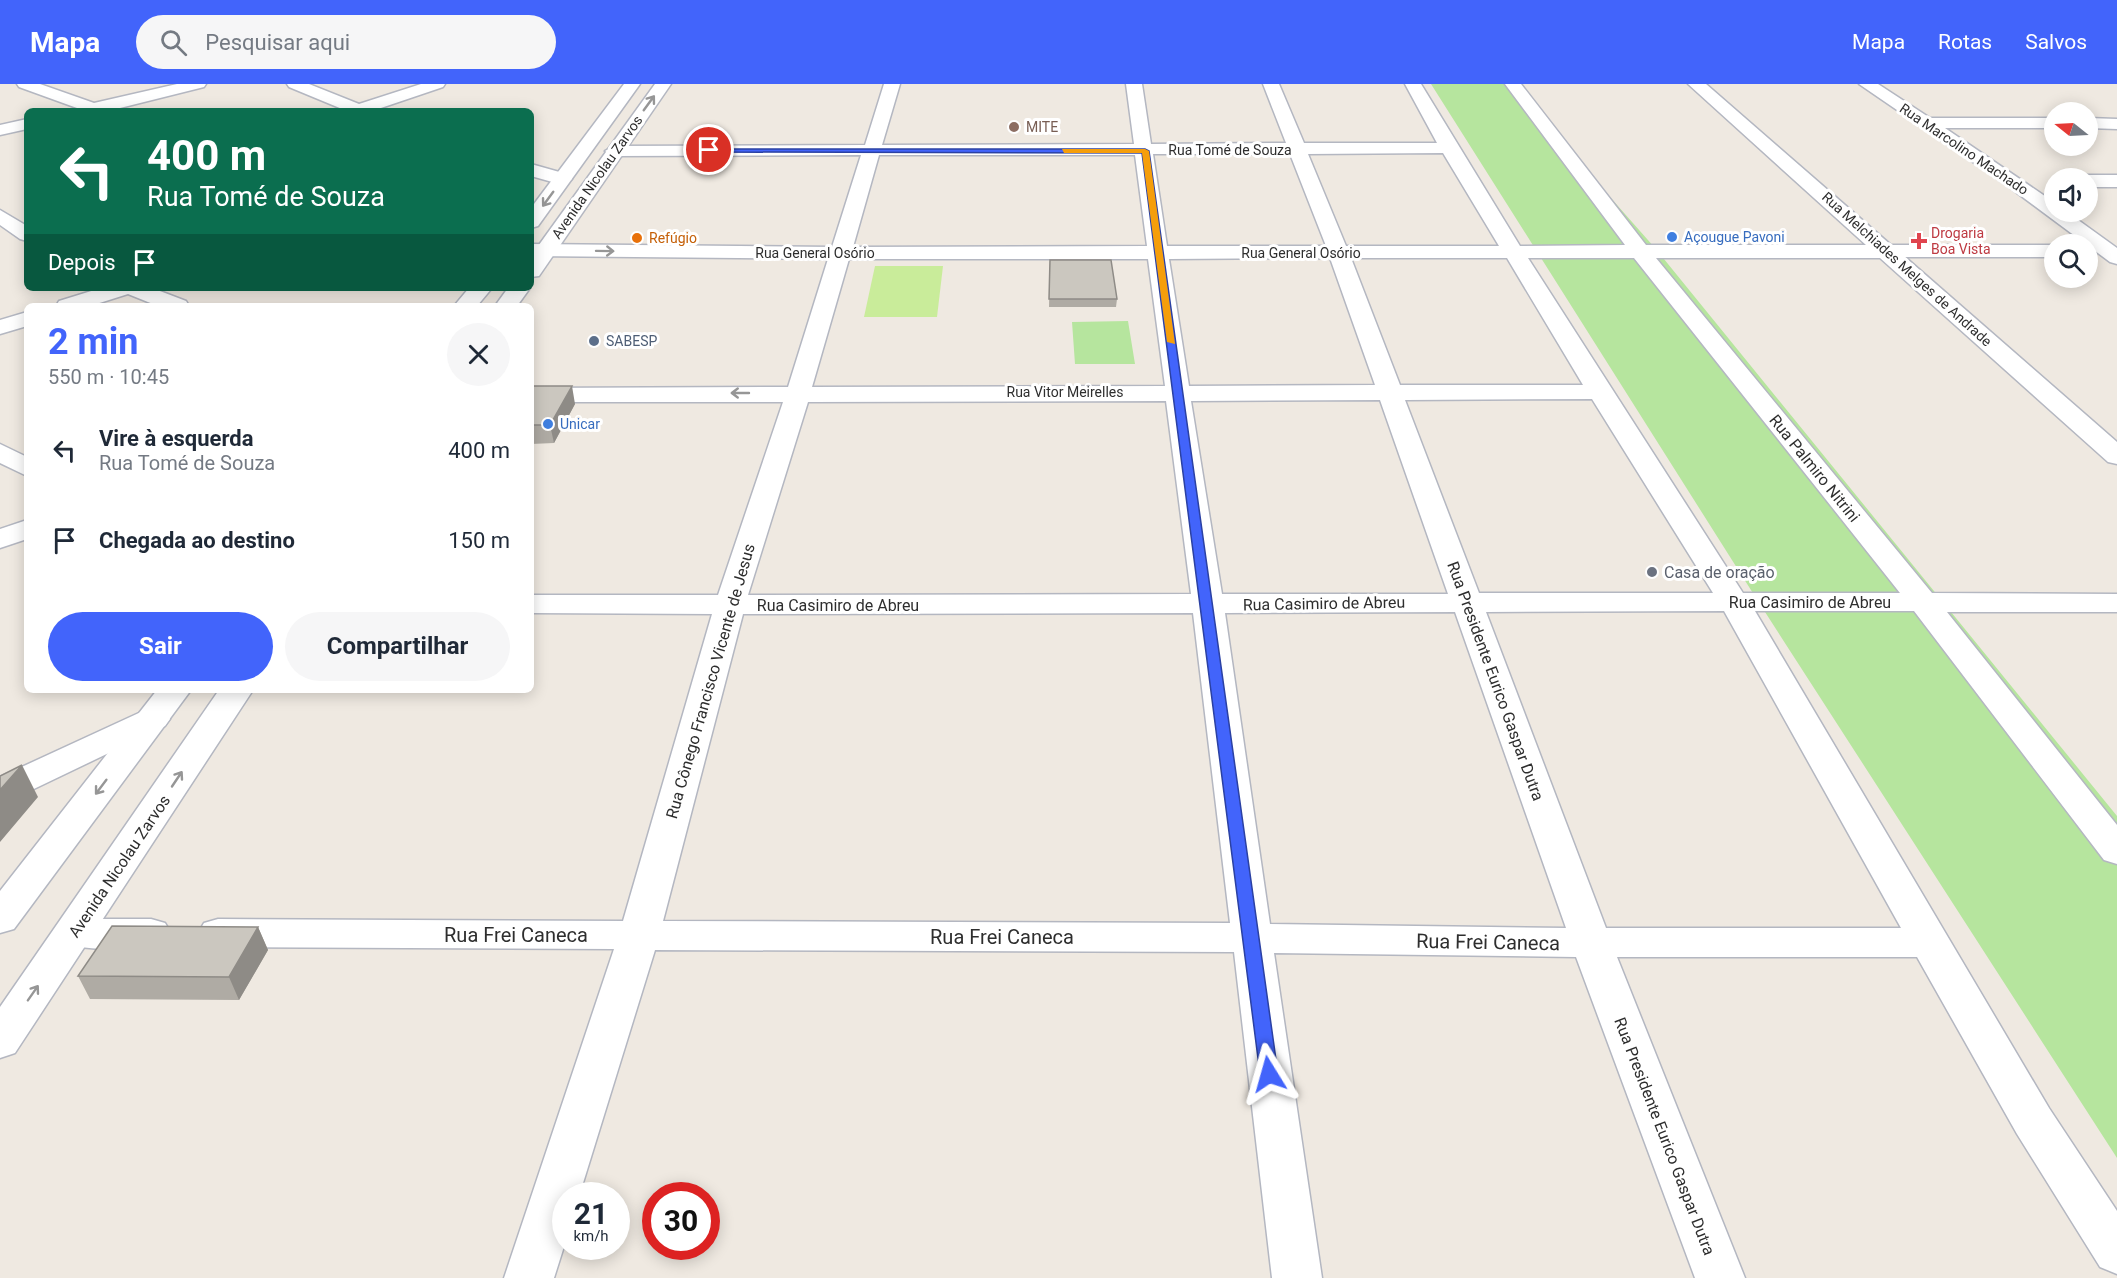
<!DOCTYPE html>
<html lang="pt">
<head>
<meta charset="utf-8">
<style>
	body { margin:0; font-family:Roboto,sans-serif; background:#f6f6f7; color:#1f2937; height:100vh; display:flex; flex-direction:column; font-size:22px; white-space:nowrap }
	* { box-sizing:border-box; margin:0 }
	p { font-size:20px; color:#747a83 }
	.icon { flex:none; width:33px; height:33px; fill:none; stroke:currentColor; stroke-width:2; stroke-linecap:round; stroke-linejoin:round }
	.map { position:relative; flex:1; overflow:hidden }
	.sheet { position:absolute; left:24px; top:219px; width:510px; height:390px; display:flex; flex-direction:column; background:#fff; border-radius:9px; box-shadow:0 3px 15px #0003 }
	.sheet>* { flex:none }
	.guide { position:absolute; left:24px; top:24px; width:510px; height:183px; border-radius:9px; box-shadow:0 3px 15px #0003; background:#0b6e4f; color:#fff; overflow:hidden }
	.needle { width:39px; rotate:288deg }
	.buttons { position:absolute; left:2044px; top:18px; display:grid; gap:12px }
	.buttons a { display:grid; place-items:center; width:54px; height:54px; border-radius:50%; background:#fff; box-shadow:0 3px 15px #0003; font-size:30px }
	.speed { position:absolute; left:552px; top:1098px; display:flex; gap:12px; font-size:30px; font-weight:700; text-align:center }
	.speed>* { display:grid; place-content:center; width:78px; height:78px; border-radius:50%; background:#fff; box-shadow:0 3px 15px #0003; line-height:1 }
	.speed small { font-size:15px; font-weight:400 }
	.speed .limit { border:9px solid #d22; background:#fff; color:#111 }
	.pin { position:absolute; display:grid; place-items:center; width:51px; height:51px; color:#fff; margin:-26px; border:3px solid #fff; border-radius:50%; box-shadow:0 2px 6px #0007 }
	.me { position:absolute; width:66px; margin:-33px; rotate:352deg; stroke-linejoin:round; filter:drop-shadow(0 0 4px #0008) }
	.turn { display:flex; align-items:center; gap:21px; height:126px; padding:0 24px; font-size:27px }
	.turn .icon { width:78px; height:78px; stroke-width:2.5 }
	.turn b { display:block; font-size:42px; line-height:51px }
	.then { display:flex; align-items:center; height:57px; padding:0 24px; background:#0003; gap:12px; font-size:22px }
	.round { display:grid; place-items:center; flex:none; width:63px; height:63px; border-radius:32px; background:#f6f6f7 }
	.overview { display:flex; align-items:center; justify-content:space-between; height:102px; padding:0 24px }
	h1 { font-size:36px; font-weight:700; line-height:45px; color:#4264fb }
	.action { display:flex; gap:12px; margin-top:auto; padding:12px 24px }
	.action a { flex:1; height:69px; border-radius:36px; background:#4264fb; color:#fff; font-size:24px; font-weight:700; line-height:69px; text-align:center }
	.action a+a { background:#f6f6f7; color:#1f2937 }
	ul { padding:0; list-style:none }
	li { display:flex; align-items:center; gap:18px; height:90px; padding:0 24px }
	li div { flex:1 }
	li b { display:block; font-size:22px }
	li em { font-style:normal }
	header { display:flex; align-items:center; gap:36px; box-sizing:border-box; height:84px; padding:0 30px; background:#4264fb; color:#fff }
	header strong { font-size:28px }
	nav { display:flex; gap:33px; margin-inline-start:auto; font-size:21px }
	.search { width:420px; height:54px; background:#f6f6f7; display:flex; align-items:center; gap:15px; box-sizing:border-box; padding:0 21px; border-radius:33px; color:#747a83; font-size:22px }
	.map>svg:first-child { display:block }
	.green { fill:#b6e59e }
	.pitch { fill:#c9ec9a }
	.lines { fill:none; stroke-linecap:round; stroke-linejoin:round }
	.minor-casing { stroke:#b4b7c1; stroke-width:3 }
	.secondary-casing { stroke:#b4b7c1; stroke-width:3 }
	.minor { fill:#fff; fill-rule:evenodd }
	.secondary { fill:#fff; fill-rule:evenodd }
	.wall { fill:#afaba4 }
	.shaded-wall { fill:#8e8b86 }
	.building { fill:#cbc7bf; stroke:#8e8b86; stroke-width:1.5 }
	.oneway { stroke:#969696 }
	.route { fill:#4264fb; stroke:#2b41a3; stroke-width:1.5 }
	.slow { fill:#f59e0b }
	.education-dot { fill:#8d6e63; stroke:#fff; stroke-width:2 }
	.shop-dot { fill:#3f7fe0; stroke:#fff; stroke-width:2 }
	.food-dot { fill:#e8710a; stroke:#fff; stroke-width:2 }
	.health-dot { fill:#e0444e; stroke:#fff; stroke-width:2 }
	.service-dot { fill:#5c6f8a; stroke:#fff; stroke-width:2 }
	.worship-dot { fill:#6b7280; stroke:#fff; stroke-width:2 }
	.labels { text-anchor:middle; stroke-width:6; stroke-linejoin:round; paint-order:stroke }
	.far-education-label { font-size:14px; fill:#785e54; stroke:#fff; text-anchor:start }
	.far-street-label { font-size:14px; fill:#2e2e2e; stroke:#fff }
	.far-health-label { font-size:14px; fill:#be3a42; stroke:#fff; text-anchor:start }
	.far-shop-label { font-size:14px; fill:#366cbe; stroke:#fff; text-anchor:start }
	.far-food-label { font-size:14px; fill:#c56008; stroke:#fff; text-anchor:start }
	.far-service-label { font-size:14px; fill:#4e5e75; stroke:#fff; text-anchor:start }
	.street-label { font-size:16px; fill:#2e2e2e; stroke:#fff }
	.worship-label { font-size:16px; fill:#5b616d; stroke:#fff; text-anchor:start }
	.near-street-label { font-size:20px; fill:#2e2e2e; stroke:#fff }
</style>
</head>
<body>
<header>
<strong>Mapa</strong>
<div class="search"><svg class="icon" aria-label="search" viewBox="0 0 24 24"><circle cx="10" cy="10" r="6"/><path d="M15 15l6 6"/></svg>Pesquisar aqui</div>
<nav><a>Mapa</a><a>Rotas</a><a>Salvos</a></nav>
</header>
<div class="map">
<svg width="2117" height="1194" viewBox="0 0 2117 1194">
	<rect width="100%" height="100%" fill="#efe9e1"/>
	<!-- green -->
	<path class="green" d="M1431,0H1510L1655,164L2117,732V1074L1756,514Z
		M1128,237L1135,280H1075L1072,238Z"/>
	<!-- pitch -->
	<path class="pitch" d="M875,182H943L937,233H864Z"/>
	<g class="lines">
		<defs>
			<path id="minor" d="M17,0H40L94,19L177,0H206L204,3L108,27H75L77,24L19,3Z
				M287,0H309L359,20L421,0H445L443,3L372,27H347L289,3Z
				M884,0H900L882,61L1134,60L1126,0H1142L1151,60L1286,59L1263,0H1279L1304,59H1437L1405,0H1421L1520,162L1625,161L1505,0H1521L1646,161H1866L1688,0H1706L1891,161H2055V173H1905L2117,358V380L2108,378L1880,174H1656L1932,509L2117,510V528H1947L2117,741V780L2104,776L1914,527H1755L2049,1024L2117,1127V1190L2100,1183L2017,1050L1917,873H1617L1745,1194H1695L1576,873L1274,869L1322,1194H1272L1234,868L655,866L579,1112H566V1156L554,1194H504L614,865L218,863L204,859L198,849L204,839L218,835L623,837L712,530L531,529V511H718L783,318H531V304L788,303L828,175L531,172V160L832,163L861,71L614,72L605,67L614,62L865,61ZM1443,69L1499,162H1346L1308,70ZM1153,70H1290L1326,162H1167ZM879,71H1135L1147,162L853,163ZM1330,174L1375,301L1189,302L1169,175ZM1351,174H1507L1583,301H1400ZM1528,174H1634L1900,509H1743ZM849,175H1148L1165,302L812,303ZM1592,315L1713,509H1479L1405,316ZM1380,316L1448,510H1222L1191,317ZM1166,317L1191,510L748,511L808,318ZM1724,527L1901,844H1606L1486,528ZM1455,528L1566,844L1270,840L1225,529ZM1193,529L1230,839L663,837L743,530Z
				M1859,0H1878L1930,34H2055V44H1945L2055,119V128H2067L2117,164V180L2110,178L2005,100Z
				M2088,34L2117,35V45L2088,44Z
				M27,35V45L0,51V41Z
				M531,80L570,91L572,95L563,101L531,92Z
				M2088,91H2117V103H2088V94H2080Z
				M0,126L27,142V157L20,155L0,141Z
				M101,204H152L186,217L189,222H158L128,210L90,222H56L59,217Z
				M27,228V242L0,250V236Z
				M0,360L27,373V392L0,379Z
				M27,436V455L0,464V445Z
				M153,625L165,628L170,635L165,642L13,715L0,719V693L141,628Z
				M75,835H151L165,839L171,849L165,859C138,867 88,867 61,859L55,849L61,839Z"/>
			<path id="secondary" d="M624,0H640L538,142L531,144V124Z
				M655,0H671L539,192L531,193V172Z
				M469,204H492L477,222H454Z
				M508,204H530L517,222H495Z
				M157,606H191L14,845L0,849V807Z
				M219,606H253L15,969L0,974V923Z"/>
		</defs>
		<!-- minor casing -->
		<use href="#minor" class="minor-casing"/>
		<!-- secondary casing -->
		<use href="#secondary" class="secondary-casing"/>
		<!-- minor -->
		<use href="#minor" class="minor"/>
		<!-- secondary -->
		<use href="#secondary" class="secondary"/>
	</g>
	<!-- wall -->
	<path class="wall" d="M1050,176L1117,215L1116,223H1049Z
		M531,302L575,320L554,359L531,360Z
		M258,843L268,866L239,916L90,915L78,892Z"/>
	<!-- shaded-wall -->
	<path class="shaded-wall" d="M572,302L575,320L554,359L550,341Z
		M22,681L38,713L0,758V706Z
		M258,843L268,866L239,916L229,893Z"/>
	<!-- building -->
	<path class="building" d="M1050,176H1111L1117,215H1049Z
		M531,302H572L550,341H531Z
		M22,681L0,706V692Z
		M112,842L258,843L229,893L78,892Z"/>
	<!-- one-way arrows -->
	<defs><path id="oneway-shaft" d="M-6 0H5M1.5-3L5.5 0L1.5 3" fill="none" stroke-width="1.6" stroke-linecap="round" stroke-linejoin="round" transform="scale(1.5)"/></defs>
	<g class="oneway">
		<use href="#oneway-shaft" transform="translate(649 19) rotate(-54)"/>
		<use href="#oneway-shaft" transform="translate(548 115) rotate(126)"/>
		<use href="#oneway-shaft" transform="translate(605 167) rotate(1)"/>
		<use href="#oneway-shaft" transform="translate(740 309) rotate(180)"/>
		<use href="#oneway-shaft" transform="translate(177 695) rotate(-56)"/>
		<use href="#oneway-shaft" transform="translate(101 703) rotate(127)"/>
		<use href="#oneway-shaft" transform="translate(33 909) rotate(-55)"/>
	</g>
	<!-- route -->
	<path class="route" d="M706,65H1145L1149,67L1278,990L1275,995L1269,997L1262,995L1260,990L1142,69L709,68Z"/>
	<!-- slow -->
	<path class="slow" d="M1062,65H1145L1149,67L1175,260L1167,258L1142,69H1064Z"/>
	<!-- markers -->
	<circle class="education-dot" cx="1014" cy="43" r="6"/>
	<g class="shop-dot">
		<circle cx="1672" cy="153" r="6"/>
		<circle cx="548" cy="340" r="6"/>
	</g>
	<circle class="food-dot" cx="637" cy="154" r="6"/>
	<path class="health-dot" d="M1916 148h6v6h6v6h-6v6h-6v-6h-6v-6h6z"/>
	<circle class="service-dot" cx="594" cy="257" r="6"/>
	<circle class="worship-dot" cx="1652" cy="488" r="6"/>
	<g class="labels">
		<!-- far-education labels -->
		<g class="far-education-label">
			<text x="1026" y="48">MITE</text>
		</g>
		<!-- far-street labels -->
		<g class="far-street-label">
			<text transform="translate(1964 65) rotate(34)" y="5">Rua Marcolino Machado</text>
			<text x="1230" y="71">Rua Tomé de Souza</text>
			<text transform="translate(597 93) rotate(-55)" y="5">Avenida Nicolau Zarvos</text>
			<text x="815" y="174">Rua General Osório</text>
			<text x="1301" y="174">Rua General Osório</text>
			<text transform="translate(1907 185) rotate(42)" y="5">Rua Melchiades Melges de Andrade</text>
			<text x="1065" y="313">Rua Vitor Meirelles</text>
		</g>
		<!-- far-health labels -->
		<g class="far-health-label">
			<text x="1931" y="154">Drogaria<tspan x="1931" dy="16">Boa Vista</tspan></text>
		</g>
		<!-- far-shop labels -->
		<g class="far-shop-label">
			<text x="1684" y="158">Açougue Pavoni</text>
			<text x="560" y="345">Unicar</text>
		</g>
		<!-- far-food labels -->
		<g class="far-food-label">
			<text x="649" y="159">Refúgio</text>
		</g>
		<!-- far-service labels -->
		<g class="far-service-label">
			<text x="606" y="262">SABESP</text>
		</g>
		<!-- street labels -->
		<g class="street-label">
			<text transform="translate(1815 384) rotate(51)" y="6">Rua Palmiro Nitrini</text>
			<text x="1810" y="524">Rua Casimiro de Abreu</text>
			<text transform="translate(1324 519) rotate(-1)" y="6">Rua Casimiro de Abreu</text>
			<text x="838" y="527">Rua Casimiro de Abreu</text>
			<text transform="translate(710 597) rotate(-74)" y="6">Rua Cônego Francisco Vicente de Jesus</text>
			<text transform="translate(1496 597) rotate(70)" y="6">Rua Presidente Eurico Gaspar Dutra</text>
			<text transform="translate(119 782) rotate(-56)" y="6">Avenida Nicolau Zarvos</text>
			<text transform="translate(1665 1052) rotate(69)" y="6">Rua Presidente Eurico Gaspar Dutra</text>
		</g>
		<!-- worship labels -->
		<g class="worship-label">
			<text x="1664" y="494">Casa de oração</text>
		</g>
		<!-- near-street labels -->
		<g class="near-street-label">
			<text x="516" y="858">Rua Frei Caneca</text>
			<text x="1002" y="860">Rua Frei Caneca</text>
			<text transform="translate(1488 858) rotate(1)" y="7">Rua Frei Caneca</text>
		</g>
	</g>
</svg>
<div class="buttons">
<a><svg class="needle" viewBox="-14 -14 28 28"><path d="M0-13l5 13h-10z" fill="#e53935"/><path d="M0 13l5-13h-10z" fill="#747a83"/></svg></a>
<a><svg class="icon" aria-label="sound" viewBox="0 0 24 24"><path d="M4 9h4l5-4v14l-5-4H4zM17 9q2 3 0 6"/></svg></a>
<a><svg class="icon" aria-label="search" viewBox="0 0 24 24"><circle cx="10" cy="10" r="6"/><path d="M15 15l6 6"/></svg></a>
</div>
<div class="speed"><div>21<small>km/h</small></div><div class="limit">30</div></div>
<div class="pin" style="left:709px;top:66px;background:#d93025"><svg class="icon" aria-label="arrive" viewBox="0 0 24 24"><path d="M6 21V4h12l-3 4 3 4H6"/></svg></div>
<svg class="me" style="left:1269px;top:990px" viewBox="-20 -20 40 40"><path d="M0-17L14 15 0 8-14 15z" fill="#4264fb" stroke="#fff" stroke-width="4"/></svg>
<div class="guide">
<div class="turn"><svg class="icon" aria-label="left" viewBox="0 0 24 24"><path d="M17 20v-9H6M10 6l-5 5 5 5"/></svg><div><b>400 m</b>Rua Tomé de Souza</div></div>
<div class="then">Depois<svg class="icon" aria-label="arrive" viewBox="0 0 24 24"><path d="M6 21V4h12l-3 4 3 4H6"/></svg></div>
</div>
<section class="sheet">
<div class="overview"><div><h1>2 min</h1><p>550 m · 10:45</p></div><a class="round"><svg class="icon" aria-label="close" viewBox="0 0 24 24"><path d="M6 6l12 12M18 6L6 18"/></svg></a></div>
<ul>
<li><svg class="icon" aria-label="left" viewBox="0 0 24 24"><path d="M17 20v-9H6M10 6l-5 5 5 5"/></svg><div><b>Vire à esquerda</b><p>Rua Tomé de Souza</p></div><em>400 m</em></li>
<li><svg class="icon" aria-label="arrive" viewBox="0 0 24 24"><path d="M6 21V4h12l-3 4 3 4H6"/></svg><div><b>Chegada ao destino</b></div><em>150 m</em></li>
</ul>
<div class="action"><a>Sair</a><a>Compartilhar</a></div>
</section>
</div>
</body>
</html>
